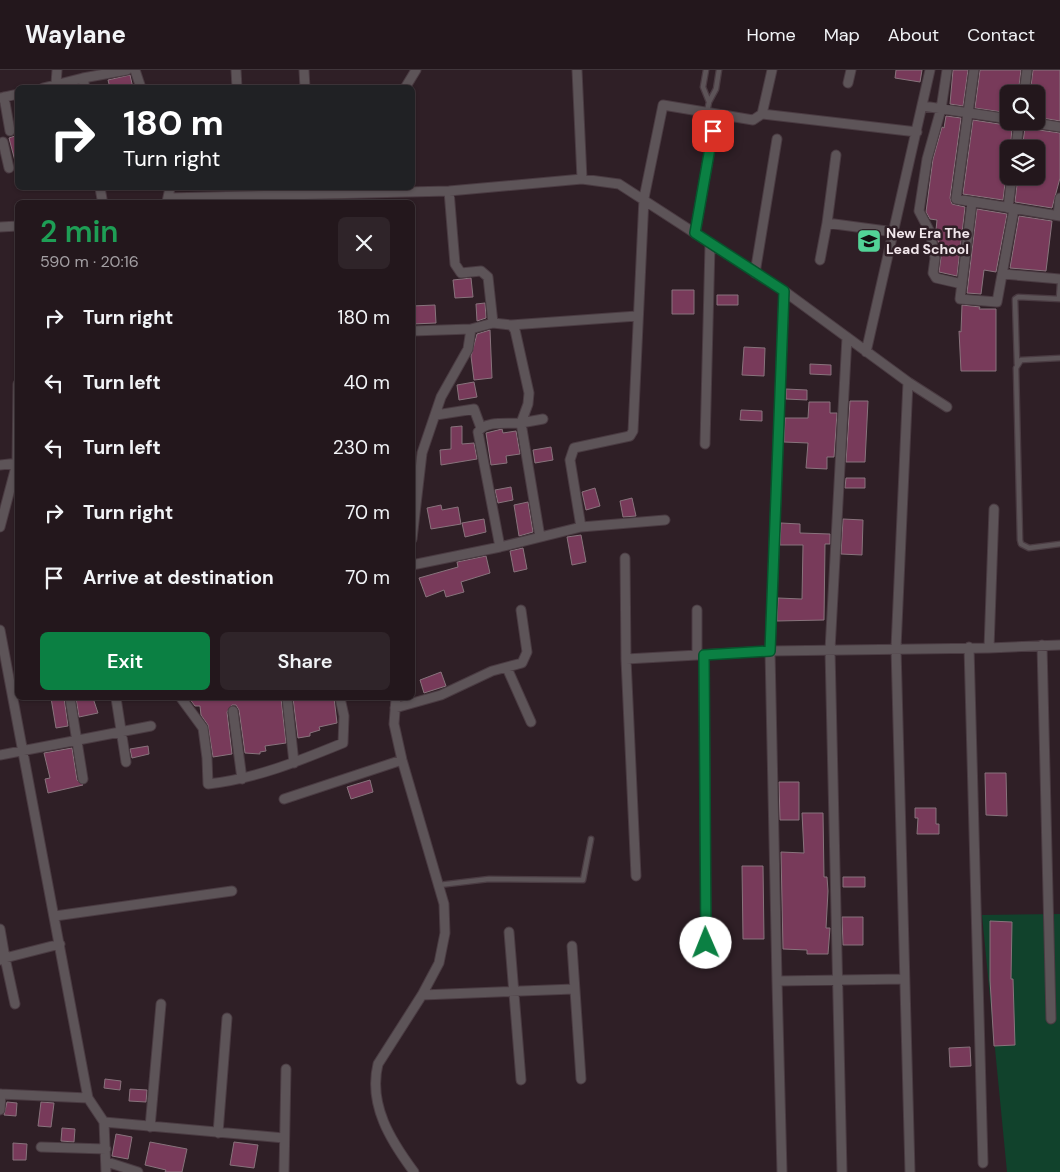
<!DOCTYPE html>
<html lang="en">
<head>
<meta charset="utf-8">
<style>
	body { margin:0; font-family:"DM Sans",sans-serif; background:#2f2429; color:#f1f3f6; height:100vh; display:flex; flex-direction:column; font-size:19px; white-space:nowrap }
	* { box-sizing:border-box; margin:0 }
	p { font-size:16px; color:#a39fa3 }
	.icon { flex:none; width:28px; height:28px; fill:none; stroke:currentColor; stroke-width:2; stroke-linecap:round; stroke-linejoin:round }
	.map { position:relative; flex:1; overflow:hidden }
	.sheet { position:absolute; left:15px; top:130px; width:400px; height:500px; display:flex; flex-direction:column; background:#23171c; border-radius:8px; box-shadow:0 1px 4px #0004,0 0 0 1px #40363b }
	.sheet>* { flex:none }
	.guide { position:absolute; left:15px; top:15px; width:400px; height:105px; border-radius:8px; box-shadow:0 1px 4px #0004,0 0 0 1px #40363b; background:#202124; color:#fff; overflow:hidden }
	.tools { position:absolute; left:1000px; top:15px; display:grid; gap:10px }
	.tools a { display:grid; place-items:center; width:45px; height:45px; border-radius:8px; background:#23171c; box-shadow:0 1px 4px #0004,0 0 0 1px #40363b; font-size:25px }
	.pin { position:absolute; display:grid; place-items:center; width:42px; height:42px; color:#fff; margin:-21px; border-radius:10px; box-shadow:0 2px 8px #0006 }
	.me { position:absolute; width:55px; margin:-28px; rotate:359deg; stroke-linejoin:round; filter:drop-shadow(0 0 4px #0008) }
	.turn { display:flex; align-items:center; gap:18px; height:105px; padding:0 25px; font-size:22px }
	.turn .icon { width:65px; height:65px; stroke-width:2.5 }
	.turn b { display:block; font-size:35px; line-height:42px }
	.round { display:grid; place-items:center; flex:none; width:52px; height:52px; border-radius:8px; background:#2f2429 }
	.head { display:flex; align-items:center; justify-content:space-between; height:85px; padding:0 25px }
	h1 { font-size:30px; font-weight:600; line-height:38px; color:#1e9e55 }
	.action { display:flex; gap:10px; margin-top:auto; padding:10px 25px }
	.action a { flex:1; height:58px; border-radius:8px; background:#0b8043; color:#fff; font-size:20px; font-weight:600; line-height:58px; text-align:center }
	.action a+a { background:#2f2429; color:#f1f3f6 }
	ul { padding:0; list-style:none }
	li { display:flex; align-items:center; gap:15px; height:65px; padding:0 25px }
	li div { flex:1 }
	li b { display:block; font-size:19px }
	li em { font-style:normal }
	header { display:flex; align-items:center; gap:30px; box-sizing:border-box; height:70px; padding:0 25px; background:#23171c; border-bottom:1px solid #40363b }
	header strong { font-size:24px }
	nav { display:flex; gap:28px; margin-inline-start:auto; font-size:18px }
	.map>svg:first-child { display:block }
	.green { fill:#11422c }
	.building { fill:#783a5a; stroke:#88737c }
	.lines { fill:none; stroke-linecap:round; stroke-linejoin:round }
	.lane-casing { stroke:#4a3b42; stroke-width:7 }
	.street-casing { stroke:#4a3b42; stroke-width:11 }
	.lane { stroke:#5d5458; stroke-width:4.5 }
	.street { stroke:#5d5458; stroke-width:9 }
	.route-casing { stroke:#07532c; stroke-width:12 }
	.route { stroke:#0b8043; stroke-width:9 }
	.labels { text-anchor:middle; stroke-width:5; stroke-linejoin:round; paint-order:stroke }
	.poi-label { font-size:14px; font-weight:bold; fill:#f1e6eb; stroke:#2f1f26; text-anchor:start }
</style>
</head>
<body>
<header>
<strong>Waylane</strong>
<nav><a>Home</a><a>Map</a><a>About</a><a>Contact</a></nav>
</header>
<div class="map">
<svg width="1060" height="1102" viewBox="0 0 1060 1102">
	<rect width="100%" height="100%" fill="#2f1f26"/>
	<!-- green -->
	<path class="green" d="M1060,844V1102H1007L982,845Z"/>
	<!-- building -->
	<path class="building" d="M896,0H922L920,12L895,8Z
		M953,0H968L963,36L950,34Z
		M980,0H1021L1018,24H1009V43L975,38Z
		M1033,0H1060V51L1036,47V24H1030Z
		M130,5L133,18H110L108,10Z
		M946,46L961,48L950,128L952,134L965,137L957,206L939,202L941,187L936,160L937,150L930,149L926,142L933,89L942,57L944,58Z
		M973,50L1012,56L1009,101L1006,105L1003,130L963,124Z
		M1025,58L1060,63V108L1052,138L1015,132L1018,106H1036V79H1022Z
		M18,65V91H15L9,68Z
		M977,139L1007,144L996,202L984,200L981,224L967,223Z
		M1019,146L1052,151L1046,201L1010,198Z
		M471,208L473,227L455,228L453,210Z
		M672,220H694V244H672Z
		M717,225H738V235H717Z
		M485,233L486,248L477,251L476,234Z
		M435,235L436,253L412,254V236Z
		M962,235L980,237L979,239H996V301H961L959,261L961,262Z
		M490,260L492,308L474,310L471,286L477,264Z
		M744,277L765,278L764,306L742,305Z
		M810,294L831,295V305L810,304Z
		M474,312L477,327L459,330L457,315Z
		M786,319L807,320V330L786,329Z
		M850,331H868L865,392H846Z
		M809,332H830V343H837L834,387H827V399L806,398L808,373L784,372L785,348H808Z
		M741,340L762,341V351L740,350Z
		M462,356V374L474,373L477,389L441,395L440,380L451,379V357Z
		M502,359L503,363L516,361L520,384L506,386L507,393L491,395L486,363Z
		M551,377L553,390L535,393L533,380Z
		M846,408H865V418H845Z
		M511,417L513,430L498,433L495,420Z
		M595,418L600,436L586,440L582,422Z
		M632,428L636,446L623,447L620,431Z
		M528,432L533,462L519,466L514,435Z
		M441,435L442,440L458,437L461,454L431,459L427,438Z
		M484,449L486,462L465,467L462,453Z
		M843,449L863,450L862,485L841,484Z
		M781,453L800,454V463L830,464V474H825L824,550L777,551L778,528L802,529L803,475H780Z
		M581,465L586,492L572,495L567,467Z
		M523,478L527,499L514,502L510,481Z
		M486,486L490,503L461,512L464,522L446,527L444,520L426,527L419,508L458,497L457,492Z
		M441,602L446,616L424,623L420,610Z
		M51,628H64L68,656L56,658Z
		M76,628H93L98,643L79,647Z
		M189,628H281L286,673L265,676L266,681L260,682V684L245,683L239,640L236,635H232L227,642L232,684L213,687L208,655L201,645L200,636H195Z
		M293,628H334L337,653L319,657L320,660L310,663V666L298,668Z
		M148,676L149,684L132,688L130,679Z
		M72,678L77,710L83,715L48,723L45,709L50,708L44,683Z
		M985,703H1006L1007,746L986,745Z
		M370,710L373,722L351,729L347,717Z
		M779,712H799V750H780Z
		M915,738H936V754H939V764H917L918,748H915Z
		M802,743H823L824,807H827L828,821L826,858H830L828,884H807V880L783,879L781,782L804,783Z
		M742,796H763L764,869H743Z
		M843,807H865V817H843Z
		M842,847H863V875H843Z
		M990,851L1012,852L1011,909H1013L1015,975L994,976L990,910Z
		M970,977L971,996L950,997L949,978Z
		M105,1009L121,1011L120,1020L104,1018Z
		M130,1019L147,1020L146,1032L129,1031Z
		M7,1032L17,1033L16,1046L4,1045Z
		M41,1032L54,1033L51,1057L38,1056Z
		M62,1058L75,1059L74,1072L61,1071Z
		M116,1064L132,1067L128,1089L112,1086Z
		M150,1072L187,1079L182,1102H165L166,1100L145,1095Z
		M234,1072L258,1075L254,1098L230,1095Z
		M13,1073L27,1074L26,1090H13Z"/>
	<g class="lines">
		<defs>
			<path id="lane" d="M706,0L703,17L709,32L707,42
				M709,32L716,19L719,0
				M1059,229L1060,214
				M1060,288L1021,290L1016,298L1020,470L1021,474L1029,478L1060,474
				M1017,294L1015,229L1018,227L1060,229
				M439,815L489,809L583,810L591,769"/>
			<path id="street" d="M135,0L141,18
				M236,0L237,18
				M304,0L305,18
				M577,0L582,109
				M947,0L941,39L927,89L919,141L930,162L935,188L933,203L936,208L962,214
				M974,0L956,129L1060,146
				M83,8L127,0
				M848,13L851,0
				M56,14L57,0
				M43,18L83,8L85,18
				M405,18L416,0
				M1024,24L1027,0
				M4,27L10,61
				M0,28L18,24
				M923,36L1009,49
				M762,44L917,62
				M1023,51L1060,57
				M3,72L9,98
				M1016,79L1019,51
				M100,118L102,129
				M449,121L455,194L461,203L481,201L488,207L493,253L511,255L637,246
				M168,128L449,121L582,109L619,114L784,221L908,312L896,578L910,1102
				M167,132L170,118
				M972,132L960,229L997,232L1014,139
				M1008,138L1012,106
				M1058,145L1060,128
				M827,153L894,162
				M0,157L18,156
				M695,163L716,44
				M820,190L827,153L836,85
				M755,203L777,69
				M1003,204L1060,209
				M784,221L770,581L777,911L904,909
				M412,261L471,259L493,253
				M866,282L930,0
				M908,312L947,337
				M436,345L474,339L481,358
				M705,374L710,175
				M0,395L18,393
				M994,439L989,578L1060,575
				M0,457L17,393L18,314
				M581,457L570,390L574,378L630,366L633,361L644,128L663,35L753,50L762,44L772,0
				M540,467L521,353L543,349
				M412,469L422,383L441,327L468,279L471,259
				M500,477L478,362C485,350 509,354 521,353L528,334L529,323L515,260L511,255
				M625,488L626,589L636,806
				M412,495L500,477L581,457L665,450
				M697,540V585
				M0,560L88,1028L104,1052L106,1102
				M1042,575L1051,949
				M969,577L983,1093
				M704,585L706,873
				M626,589L770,581L989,578
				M507,598L531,652
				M70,628L83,709
				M116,628L126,692
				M181,628L203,658L207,688L208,714C255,709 299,691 343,673L344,646L340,628
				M287,628L294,693
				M396,628L394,654L402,690L444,834L445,863L439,893L422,925L378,994C368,1035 391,1071 414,1102
				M395,638L441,625L492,601L522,593L527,582L521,540
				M233,641L242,709
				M0,685L151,656
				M284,729L402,690
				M55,846L232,821
				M0,859L5,888L0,890
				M509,862L521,1010
				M572,876L581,1009
				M777,911L782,1102
				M422,925L574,919
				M15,934L5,888L60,874
				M0,1024L88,1028
				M0,1040L1,1024
				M104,1052L284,1068
				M150,1057L161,934
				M218,1063L227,948
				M41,1077L106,1079
				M107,1092L138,1102
				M284,1102L286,999
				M842,1102L830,580L847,267"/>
		</defs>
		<!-- lane casing -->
		<use href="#lane" class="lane-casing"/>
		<!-- street casing -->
		<use href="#street" class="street-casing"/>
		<!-- lane -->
		<use href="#lane" class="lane"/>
		<!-- street -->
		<use href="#street" class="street"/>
	</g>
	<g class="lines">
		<defs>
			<path id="route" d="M706,873L704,585L770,581L784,221L695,163L713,61"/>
		</defs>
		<!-- route casing -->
		<use href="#route" class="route-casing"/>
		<!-- route -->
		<use href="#route" class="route"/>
	</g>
	<!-- icons -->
	<defs>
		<symbol id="school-square" viewBox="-11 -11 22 22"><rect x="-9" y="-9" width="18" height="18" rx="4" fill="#52d397" stroke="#2f1f26"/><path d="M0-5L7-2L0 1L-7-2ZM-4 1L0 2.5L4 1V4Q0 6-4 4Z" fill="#111"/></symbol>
	</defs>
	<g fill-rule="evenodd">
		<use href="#school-square" x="855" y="157" width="28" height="28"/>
	</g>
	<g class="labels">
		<!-- poi labels -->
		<g class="poi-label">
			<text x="886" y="168">New Era The<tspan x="886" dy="16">Lead School</tspan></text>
		</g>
	</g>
</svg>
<div class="tools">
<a><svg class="icon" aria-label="search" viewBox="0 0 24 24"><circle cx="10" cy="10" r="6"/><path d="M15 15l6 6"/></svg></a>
<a><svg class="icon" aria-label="layers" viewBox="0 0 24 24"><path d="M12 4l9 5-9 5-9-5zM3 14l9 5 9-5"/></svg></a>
</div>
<div class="pin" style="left:713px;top:61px;background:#d93025"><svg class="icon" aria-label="arrive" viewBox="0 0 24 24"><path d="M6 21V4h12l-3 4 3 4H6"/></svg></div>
<svg class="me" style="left:706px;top:873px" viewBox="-20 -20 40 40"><circle r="19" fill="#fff"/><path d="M0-13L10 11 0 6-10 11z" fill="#0b8043"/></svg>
<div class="guide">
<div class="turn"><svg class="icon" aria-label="right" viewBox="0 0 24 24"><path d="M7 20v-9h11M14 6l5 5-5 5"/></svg><div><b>180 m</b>Turn right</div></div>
</div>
<section class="sheet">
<div class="head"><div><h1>2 min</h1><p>590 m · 20:16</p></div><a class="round"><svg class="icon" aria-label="close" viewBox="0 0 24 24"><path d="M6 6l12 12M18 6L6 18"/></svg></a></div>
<ul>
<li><svg class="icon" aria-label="right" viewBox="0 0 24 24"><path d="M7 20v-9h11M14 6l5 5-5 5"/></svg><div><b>Turn right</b></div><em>180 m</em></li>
<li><svg class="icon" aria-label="left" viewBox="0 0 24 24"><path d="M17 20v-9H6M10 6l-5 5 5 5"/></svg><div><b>Turn left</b></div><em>40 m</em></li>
<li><svg class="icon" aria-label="left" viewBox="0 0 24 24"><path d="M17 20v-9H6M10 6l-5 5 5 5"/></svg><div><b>Turn left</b></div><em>230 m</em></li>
<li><svg class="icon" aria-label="right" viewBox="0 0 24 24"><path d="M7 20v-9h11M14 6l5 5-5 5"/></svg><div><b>Turn right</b></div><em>70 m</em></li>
<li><svg class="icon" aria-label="arrive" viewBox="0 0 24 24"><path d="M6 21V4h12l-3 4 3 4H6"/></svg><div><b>Arrive at destination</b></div><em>70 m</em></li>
</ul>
<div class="action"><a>Exit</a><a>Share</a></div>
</section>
</div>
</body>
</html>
